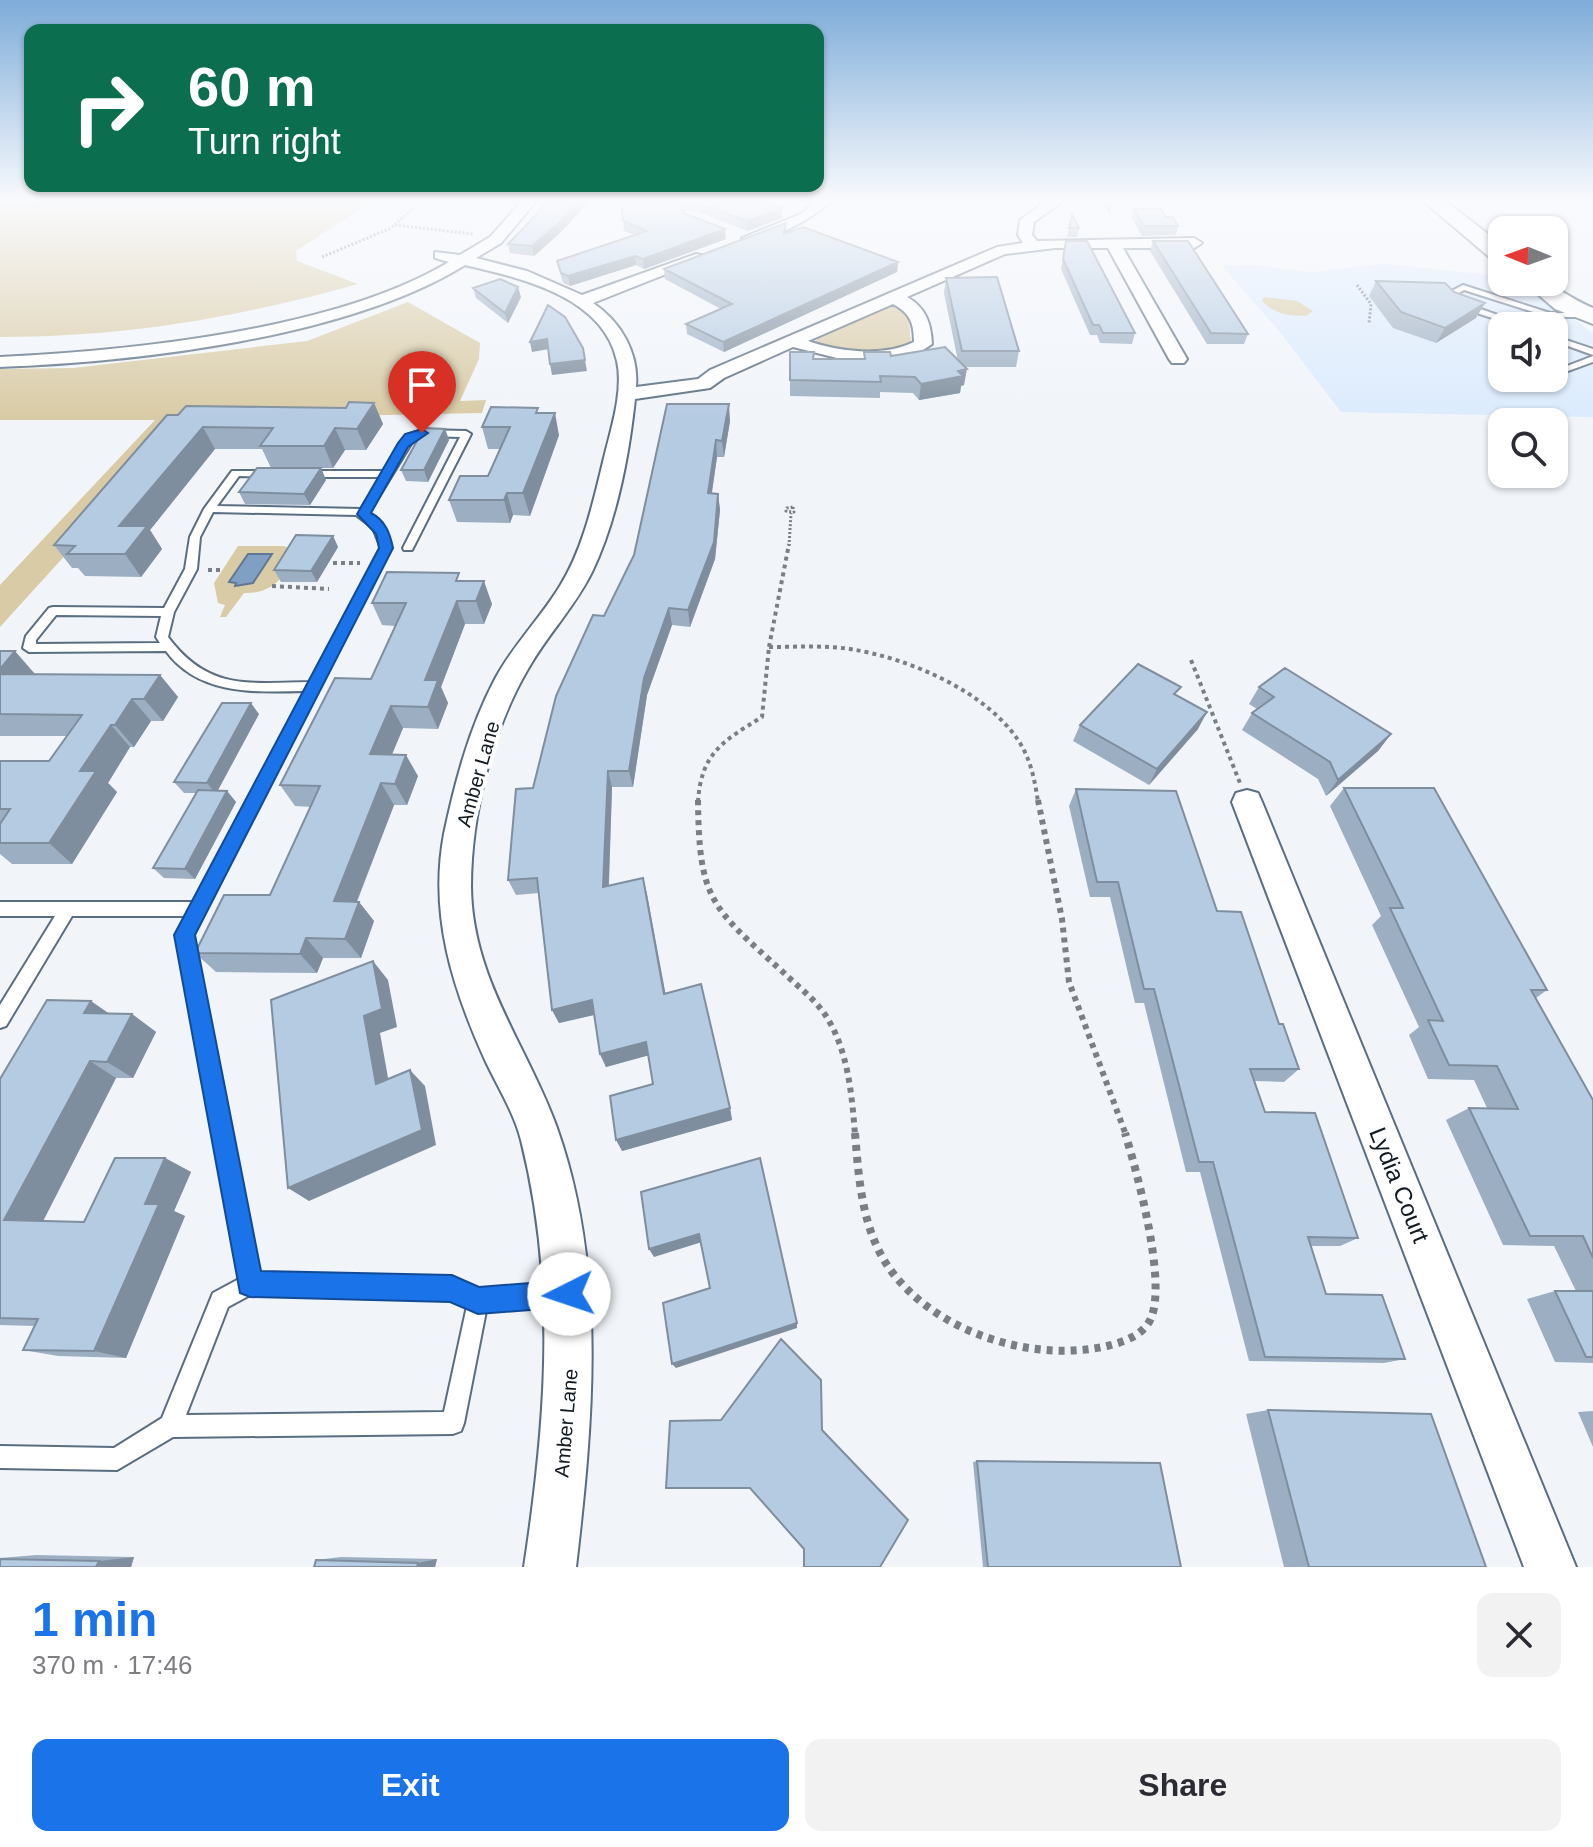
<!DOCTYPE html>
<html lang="en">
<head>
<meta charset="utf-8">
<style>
	body { margin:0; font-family:Arial,sans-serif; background:#f2f2f3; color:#2b2b33; height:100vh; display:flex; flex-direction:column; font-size:30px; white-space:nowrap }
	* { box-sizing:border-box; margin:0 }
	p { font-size:26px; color:#7c7c81 }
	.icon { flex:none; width:44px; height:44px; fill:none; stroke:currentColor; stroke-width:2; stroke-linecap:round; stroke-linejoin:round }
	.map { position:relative; height:1567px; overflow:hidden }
	.drawer { display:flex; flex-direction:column; background:#fff; flex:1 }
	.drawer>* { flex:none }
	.banner { position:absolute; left:24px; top:24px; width:800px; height:168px; border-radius:16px; box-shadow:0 2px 6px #0004; background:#0b6e4f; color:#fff; overflow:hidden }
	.needle { width:52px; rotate:271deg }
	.fabs { position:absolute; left:1488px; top:216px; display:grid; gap:16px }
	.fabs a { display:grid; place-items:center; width:80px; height:80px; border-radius:16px; background:#fff; box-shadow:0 2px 6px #0004; font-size:40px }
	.pin { position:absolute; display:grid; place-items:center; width:68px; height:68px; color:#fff; margin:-82px -34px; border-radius:50% 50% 50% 0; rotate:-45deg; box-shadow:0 0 8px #0007 }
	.pin .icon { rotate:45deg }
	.me { position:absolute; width:88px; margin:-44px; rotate:266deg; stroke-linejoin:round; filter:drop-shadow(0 0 6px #0008) }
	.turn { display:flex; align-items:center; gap:28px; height:168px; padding:0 32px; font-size:36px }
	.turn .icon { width:104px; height:104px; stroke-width:2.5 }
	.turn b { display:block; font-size:56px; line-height:68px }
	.round { display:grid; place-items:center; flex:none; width:84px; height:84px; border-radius:16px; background:#f2f2f3 }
	.summary { display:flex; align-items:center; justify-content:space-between; height:136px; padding:0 32px }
	h1 { font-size:48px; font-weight:700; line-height:60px; color:#1a73e8 }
	.cta { display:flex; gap:16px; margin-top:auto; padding:16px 32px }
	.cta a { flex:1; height:92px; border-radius:16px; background:#1a73e8; color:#fff; font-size:32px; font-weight:700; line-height:92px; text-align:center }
	.cta a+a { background:#f2f2f3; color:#2b2b33 }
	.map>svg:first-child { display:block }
	.built { fill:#dbebfd; fill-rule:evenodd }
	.green { fill:#d9cba5 }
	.water { fill:#80a0c3; stroke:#5f7893; stroke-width:2 }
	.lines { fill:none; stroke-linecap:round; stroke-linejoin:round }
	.lane-casing { stroke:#5a6e82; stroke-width:4 }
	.street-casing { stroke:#5a6e82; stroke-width:4 }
	.secondary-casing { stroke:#5a6e82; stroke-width:4 }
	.path-far3 { stroke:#797f85; stroke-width:3; stroke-dasharray:2 2; stroke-linecap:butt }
	.path-far2 { stroke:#797f85; stroke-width:4; stroke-dasharray:4 4; stroke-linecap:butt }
	.path-far1 { stroke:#797f85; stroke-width:6; stroke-dasharray:5 5; stroke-linecap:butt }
	.path { stroke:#797f85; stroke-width:8; stroke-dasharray:6 6; stroke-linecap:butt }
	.lane { fill:#fff; fill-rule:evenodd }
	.street { fill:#fff; fill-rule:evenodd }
	.secondary { fill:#fff; fill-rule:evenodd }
	.wall { fill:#9cafc2 }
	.shaded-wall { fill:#7f8e9e }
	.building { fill:#b5cbe2; stroke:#7f8e9e; stroke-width:2 }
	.route { fill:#1a73e8; stroke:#114b97; stroke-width:2 }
	.labels { text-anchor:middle; stroke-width:8; stroke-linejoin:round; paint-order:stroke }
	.street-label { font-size:20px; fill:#121a22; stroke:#fff }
	.near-street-label { font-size:24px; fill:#121a22; stroke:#fff }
</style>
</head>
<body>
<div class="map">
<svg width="1593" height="1567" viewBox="0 0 1593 1567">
	<rect width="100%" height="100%" fill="#f1f5fa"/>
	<!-- built -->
	<path class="built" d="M1383,264L1502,276V282H1529L1593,334V417L1341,412L1280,332L1222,266L1251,265L1312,272ZM1502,326H1554V378H1502Z"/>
	<!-- green -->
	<path class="green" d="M0,199H376L296,251L297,261L358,284C236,318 127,337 0,337Z
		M1264,297L1297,301L1313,311L1306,316C1289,316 1273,314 1262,301Z
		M408,302L480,343L479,359L460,401L486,400L482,413L189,419L0,627V585L155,420H0V369L73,368L307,341Z
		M890,306L908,312L911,343C889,352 836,359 815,342L818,338Z
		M238,546H283L300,550C286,574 275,594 244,593L226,617H220L225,605L218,603L214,583Z"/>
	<!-- water -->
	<path class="water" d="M248,554H272L253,583L235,586L236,583L229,582Z"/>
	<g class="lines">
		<defs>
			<path id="lane" d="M1463,285L1550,313H1586L1590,315L1586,317H1549L1464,290L1452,297L1455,300L1529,326H1517L1449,304L1443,297L1444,295Z
				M1554,336L1593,349V355L1554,341Z
				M1593,356V362L1554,376V371Z
				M422,430L466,431L471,434L412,550H404L403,548L460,437L423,436L414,439L369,513L385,530L391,548L193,935L258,1274L452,1278L479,1291L561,1284L568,1287L571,1294L568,1301L561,1304L486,1311L464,1423L461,1431L453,1434L173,1437L117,1470L0,1468V1446L114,1448L162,1418L213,1293L239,1279L177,935L187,916H72L6,1026L0,1028V1005L55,916H0V902H194L305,691C256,692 199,696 166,651L29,652L23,648L26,636L49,608L53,607L164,608L185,569L190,537L204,509L232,471H269L274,474L269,477L239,476L217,506L361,509L381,477H306L301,474L306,471H384L407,435ZM213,512L356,515L373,528L381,548L310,682C249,683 208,691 168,637L174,612L197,569L200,537ZM56,615L161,616L156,637L160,643L36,644V640ZM252,1294L451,1298L467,1306L444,1412L186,1415L228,1307Z"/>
			<path id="street" d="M524,199H538L501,243L476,258L527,271L582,295L696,254L709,257L593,303C621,322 639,353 636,387L698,379L710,370L997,247L1023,243L1018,235L1020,220L1050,199H1066L1034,222L1032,235L1037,241L1194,238L1202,243L1194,248H1123L1187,359L1184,363H1172L1169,359L1108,248H1055L1005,254L907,297C926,308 931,323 932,344L917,354L878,361L841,359L793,347L724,378L710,388L635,399C629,455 617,520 592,572C575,607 547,635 528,669C492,730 471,816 471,887C472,979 528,1047 557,1128C607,1269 593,1423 576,1567H524C546,1422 557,1283 521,1140C514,1112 497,1086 485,1060C452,987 429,914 444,834C455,782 469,729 494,681C512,646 540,619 560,586C583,549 593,503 603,462C610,432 624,392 617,361C603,296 520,278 465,265C347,338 137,362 0,367V357C131,351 336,330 449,262L435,258V252L460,255L490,237ZM893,304C910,313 914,323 914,342C883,357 840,352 808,341Z
				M818,199H833C820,214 759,251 742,238L801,214Z
				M1247,790L1258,793L1262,802L1576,1567H1524L1232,802L1236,793Z"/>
			<path id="secondary" d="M1421,199H1443L1502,245V262L1494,261Z
				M1524,282C1557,282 1564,296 1593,308V324L1555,309Z"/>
		</defs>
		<!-- lane casing -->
		<use href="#lane" class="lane-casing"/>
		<!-- street casing -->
		<use href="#street" class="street-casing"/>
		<!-- secondary casing -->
		<use href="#secondary" class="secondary-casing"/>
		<!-- path-far3 -->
		<path class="path-far3" d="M395,225L473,234
			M322,257L391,228L424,199
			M1357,285L1371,304L1369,323
			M793,507L794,512L786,511L787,508Z
			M789,546L791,513"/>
		<!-- path-far2 -->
		<path class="path-far2" d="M333,563H360
			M208,570H223
			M272,586L329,589
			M769,647L789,544
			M769,647C796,647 823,645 850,649C908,658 987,691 1020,743C1031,761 1035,781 1038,802
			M1191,660L1240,783
			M698,802C701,753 723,741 762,717L769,647"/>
		<!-- path-far1 -->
		<path class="path-far1" d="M698,800C699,900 711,907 783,972C797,986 815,999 826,1016C848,1050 852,1095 855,1135
			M1038,800L1062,919L1069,982L1126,1135"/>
		<!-- path -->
		<path class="path" d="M855,1133C859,1181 862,1232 892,1272C938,1333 1033,1363 1107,1346C1124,1342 1144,1335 1151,1318C1167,1281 1137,1172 1125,1133"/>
		<!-- lane -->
		<use href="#lane" class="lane"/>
		<!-- street -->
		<use href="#street" class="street"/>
		<!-- secondary -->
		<use href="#secondary" class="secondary"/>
	</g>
	<!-- wall -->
	<path class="wall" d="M455,199H482L480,204H457Z
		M621,199L777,203L772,205L782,208V218L747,231L696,211H685V214L726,239L644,269L636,265L570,286L563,283L557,261L635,235L624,231Z
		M1001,199H1020L1019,201Z
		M1100,199H1113L1110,214Z
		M587,204L561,232L534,256L510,253L508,244Z
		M1134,209L1166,217L1178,226L1176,235L1142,236L1132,218Z
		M1070,224L1079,228L1077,237H1067Z
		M786,233L898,262L897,272L724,352L687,334L686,324L721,309L665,279L664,269Z
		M1066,241L1135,333L1132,344L1100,343L1097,335H1090L1061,269Z
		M1153,241L1248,334L1244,344H1207L1150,251Z
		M946,278L1019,351L1016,367H964V385L961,386L960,393L919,400L913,393L880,392V398L790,396V352L813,359H864V352L891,356L958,361L944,293Z
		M1376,281L1476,318L1436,343L1393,328L1369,296Z
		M473,288L521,297L508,323L476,298Z
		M374,403L383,424L366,450H345L333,468H271L262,449H215L150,530L162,549L141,577L85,576L78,568H72L54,545L167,415L346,408Z
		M540,413L559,435L530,516L513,515L510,523L457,522L449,500L488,476L500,449H488L482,427Z
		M730,421L724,457H717L712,493L718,494L720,510L715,559L690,627L672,625L647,695L633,787H612L609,886L643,878L665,993L730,1108L732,1120L622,1151L653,1084L648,1055L606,1067L600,1054L594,1015L559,1023L552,1010L539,893L516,895L508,880L533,788L604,616L634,555Z
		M445,429L449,440L428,482L406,481L401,470Z
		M321,468L326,480L310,505L245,504L239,492Z
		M333,536L338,547L317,582H281L274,570Z
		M462,581L492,604L484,624H465L441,687L448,703L438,729L403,728L392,754L418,776L407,805H394L357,902H359L374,921L361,958H323L317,973L216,972L195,953L270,895L311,807L295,806L280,785L371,679L395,626L382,625L372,603Z
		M0,651L35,674V675H160L178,697L163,721H151L134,747H130L108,783L117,792L72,864H12L0,854V761H49L67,736H0Z
		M1259,687L1391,734L1378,751L1326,796L1318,779L1242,730L1252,713L1257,709L1249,704Z
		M259,714L217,791H227L236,802L195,879L164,878L153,868L196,793H184L174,782Z
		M1080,725L1198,729L1149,785L1073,741Z
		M1344,788L1547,990L1536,998L1593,1100V1363L1555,1362L1527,1299L1555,1291H1576L1554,1246L1503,1245L1446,1120L1469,1108H1487L1474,1080L1428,1079L1409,1035L1419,1027L1372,925L1381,916L1330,806Z
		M1076,789L1217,911L1279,1024L1299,1069L1284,1082L1255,1081L1265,1112L1358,1238L1340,1246H1311L1326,1294L1405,1359L1384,1363L1249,1361L1200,1172H1186L1144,1003H1135L1110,897H1090L1069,806Z
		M110,1014H132L156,1032L133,1078H116L43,1221L84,1222L165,1158L191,1172L174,1211L185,1216L126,1358L58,1356L23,1350L35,1326L0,1325V1079Z
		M1268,1410L1486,1567H1284L1246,1414Z
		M1593,1411V1447L1578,1412Z
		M977,1461L1181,1567H983L973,1462Z
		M36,1555L134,1557L131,1567H0V1558Z
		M341,1557L437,1559L435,1567H314L316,1560Z"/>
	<!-- shaded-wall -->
	<path class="shaded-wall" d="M582,199H589L587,204L561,232L534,256L532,246Z
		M762,199H778L777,203L759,210L758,200Z
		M782,208V218L747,231V221Z
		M725,229L726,239L644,269L643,259Z
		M635,256L636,265L570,286L568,276Z
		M898,262L897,272L724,352L723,342Z
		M518,287L521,297L508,323L505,313Z
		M1485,303L1476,318L1436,343L1445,328Z
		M547,339L549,349L532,352L530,342Z
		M585,360L587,371L552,375L550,364Z
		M967,369L964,385L961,386L960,393L919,400L921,384L958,371Z
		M374,403L383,424L366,450L357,429Z
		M729,404L730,421L724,457L722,441Z
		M555,413L559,435L530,516L523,493Z
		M203,427L215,449L150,530L162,549L141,577L125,554L119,526Z
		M335,428L345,450L333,468L324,446Z
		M445,429L449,440L428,482L424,470Z
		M716,440L717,457L709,510L708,493Z
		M321,468L326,480L310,505L304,494Z
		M507,493L513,515L510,523L504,500Z
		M718,494L720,510L715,559L690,627L688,610Z
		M333,536L338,547L317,582L311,571Z
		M484,581L492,604L484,624L476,601Z
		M457,601L465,624L441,687L448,703L438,729L428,707L425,680Z
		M669,608L672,625L647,695L633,787L629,771L644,678Z
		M15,651L35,674L17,697L0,679V669Z
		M160,675L178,697L163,721L144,699Z
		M132,699L151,721L134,747L115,725Z
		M251,703L259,714L216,794L207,783Z
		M391,706L403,728L383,776L370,754Z
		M1207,712L1198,729L1149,785L1157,769Z
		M111,725L130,747L108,783L117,792L72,864L49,843L80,771Z
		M1391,734L1378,751L1326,796L1338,780Z
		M406,755L418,776L407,805L395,784Z
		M608,771L612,787L608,902L603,887Z
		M381,783L394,805L349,921L334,901Z
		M227,791L236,802L195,879L185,869Z
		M643,878L647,894L668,1007L664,994Z
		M359,902L374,921L361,958L345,939Z
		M306,938L323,958L317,973L300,954Z
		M373,961L388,980L397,1027L380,1033L392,1100L376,1084L364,1016Z
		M592,1000L598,1014L559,1023L552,1010Z
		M91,1001L117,1019L84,1013Z
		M132,1014L156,1032L133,1078L107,1062Z
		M646,1042L650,1055L606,1067L600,1054Z
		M90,1061L116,1078L38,1231L4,1220Z
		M410,1070L425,1086L436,1145L309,1201L288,1188Z
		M730,1108L732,1120L622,1151L616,1140Z
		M165,1158L191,1172L174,1211L185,1216L126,1358L94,1351L145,1204Z
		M699,1234L702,1242L654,1257L649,1249Z
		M797,1323V1328L676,1368L672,1364Z
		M134,1557L131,1567H96L99,1561Z
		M437,1559L435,1567H417L418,1563Z"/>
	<!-- building -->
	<path class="building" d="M548,199H582L559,223L532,246L508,244L537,214Z
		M621,199H762L758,200L782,208L747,221L695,202H684L683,213L725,229L643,259L635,256L568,276L561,273L557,261L647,231L623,221Z
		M1134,209H1161L1166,217H1173L1178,226H1144Z
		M1072,215L1079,228H1069Z
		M786,223L784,234L803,227L898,262L723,342L686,324L732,304L664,269Z
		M1066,241H1087L1135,333H1103L1099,325H1093L1063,259Z
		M1153,241H1188L1248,334L1211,333Z
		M997,277L1019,351H962L946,278Z
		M500,279L518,287L505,313L473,288Z
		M1376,281L1445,283L1454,292L1485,303L1445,328L1401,312Z
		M548,305L565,317L583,348L585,360L550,364L547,339L530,342Z
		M945,347L967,369L958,371L963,376L921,384L915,377L880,376L881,382L790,380V352H814L813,359H865L864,352H890L891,356Z
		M349,402L374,403L357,429L335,428L324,446H260L273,428L203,427L119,526H147L125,554H67L75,546L54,545L167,415H178L186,406L346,408Z
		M667,404H729L722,441L716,440L708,493L718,494L714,542L688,610L669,608L644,678L629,771H608L603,887L643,878L664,994L701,984L730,1108L616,1140L610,1096L653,1084L646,1042L600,1054L592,1000L552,1010L537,878L508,880L516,789L533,788L556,696L593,615L604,616L634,555Z
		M491,407L538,408L536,413H555L523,493H507L504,500H449L460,476H488L510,427H482Z
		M424,428L445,429L424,470H401Z
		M257,468H321L304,494L239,492Z
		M296,535L333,536L311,571L274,570Z
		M387,572L459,573L456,581H484L476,601H457L425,680H438L428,707L391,706L370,754L406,755L395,784L381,783L334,901L359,902L345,939L306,938L300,954L195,953L224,895H270L320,786L280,785L335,678L371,679L406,603H372Z
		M0,651H15L0,669Z
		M1138,664L1181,687L1174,694L1207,712L1157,769L1080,725Z
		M1285,668L1391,734L1338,780L1330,762L1252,713L1274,697L1259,687Z
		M0,674L160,675L144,699H132L115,725H111L80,771H96L49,843H0V824L10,809H0V761H49L82,715L0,714Z
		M222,703H251L207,783L174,782Z
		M1344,788H1434L1547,990H1531L1593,1100V1258L1583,1236H1530L1469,1108L1518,1109L1497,1066L1449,1065L1428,1020L1443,1021L1390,908H1403Z
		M1076,789L1176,791L1217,911L1241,912L1279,1024H1283L1299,1069H1250L1265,1112L1315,1113L1358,1238L1308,1237L1326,1294L1382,1295L1405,1359L1265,1357L1213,1162H1199L1154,989H1144L1118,882H1097Z
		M198,790L227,791L185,869L153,868Z
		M373,961L382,1009L364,1016L376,1084L410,1070L422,1130L288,1188L271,1000Z
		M47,1000L91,1001L84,1013L132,1014L107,1062L90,1061L4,1220L84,1222L115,1158H165L145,1204H159L94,1351L23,1350L38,1319L0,1318V1079Z
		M760,1158L797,1323L672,1364L663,1303L710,1288L699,1234L649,1249L641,1192Z
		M1555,1291H1593V1357H1586Z
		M781,1339L821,1380L822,1430L908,1520L880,1567H804V1549L750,1488H666L670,1421L721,1420Z
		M1268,1410L1431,1414L1486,1567H1309Z
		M977,1461L1160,1463L1181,1567H988Z
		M0,1559L99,1561L96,1567H0Z
		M316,1560L418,1563L417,1567H314Z"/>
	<!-- sky -->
	<linearGradient id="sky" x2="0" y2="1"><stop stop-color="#7eacd9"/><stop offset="0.48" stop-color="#f9fafd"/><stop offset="1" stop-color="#f9fafd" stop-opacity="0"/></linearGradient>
	<rect width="1593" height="418" fill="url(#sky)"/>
	<!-- route -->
	<path class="route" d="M422,429L428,433L408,447L371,513C385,520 390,533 393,548L195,935L261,1271L452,1275L479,1287L569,1280L579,1284L583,1294L579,1303L569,1307L478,1314L450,1302L250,1297L240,1293L174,935L379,548L376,534L357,514L398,443L405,434Z"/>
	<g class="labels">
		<!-- street labels -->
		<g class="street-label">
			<text transform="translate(478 774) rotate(-74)" y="7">Amber Lane</text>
			<text transform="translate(566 1423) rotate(-85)" y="7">Amber Lane</text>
		</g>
		<!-- near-street labels -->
		<g class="near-street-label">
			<text transform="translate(1399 1185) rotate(68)" y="8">Lydia Court</text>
		</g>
	</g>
</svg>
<div class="fabs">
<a><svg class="needle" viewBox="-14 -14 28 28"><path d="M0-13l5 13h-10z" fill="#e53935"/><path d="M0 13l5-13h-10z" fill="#7c7c81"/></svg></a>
<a><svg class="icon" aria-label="sound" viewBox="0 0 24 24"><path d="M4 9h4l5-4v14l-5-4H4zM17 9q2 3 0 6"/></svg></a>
<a><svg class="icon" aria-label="search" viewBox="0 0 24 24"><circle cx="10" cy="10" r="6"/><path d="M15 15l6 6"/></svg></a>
</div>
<div class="pin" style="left:422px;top:433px;background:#d93025"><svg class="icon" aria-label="arrive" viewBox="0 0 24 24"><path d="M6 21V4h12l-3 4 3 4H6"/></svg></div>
<svg class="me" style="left:569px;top:1294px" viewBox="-20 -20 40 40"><circle r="19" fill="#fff"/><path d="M0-13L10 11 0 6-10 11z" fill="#1a73e8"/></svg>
<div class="banner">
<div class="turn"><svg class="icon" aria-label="right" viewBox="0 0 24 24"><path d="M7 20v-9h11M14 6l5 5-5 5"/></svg><div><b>60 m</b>Turn right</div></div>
</div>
</div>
<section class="drawer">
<div class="summary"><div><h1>1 min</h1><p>370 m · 17:46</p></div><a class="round"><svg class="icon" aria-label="close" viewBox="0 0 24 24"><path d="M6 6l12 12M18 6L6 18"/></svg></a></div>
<div class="cta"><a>Exit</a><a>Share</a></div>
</section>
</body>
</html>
